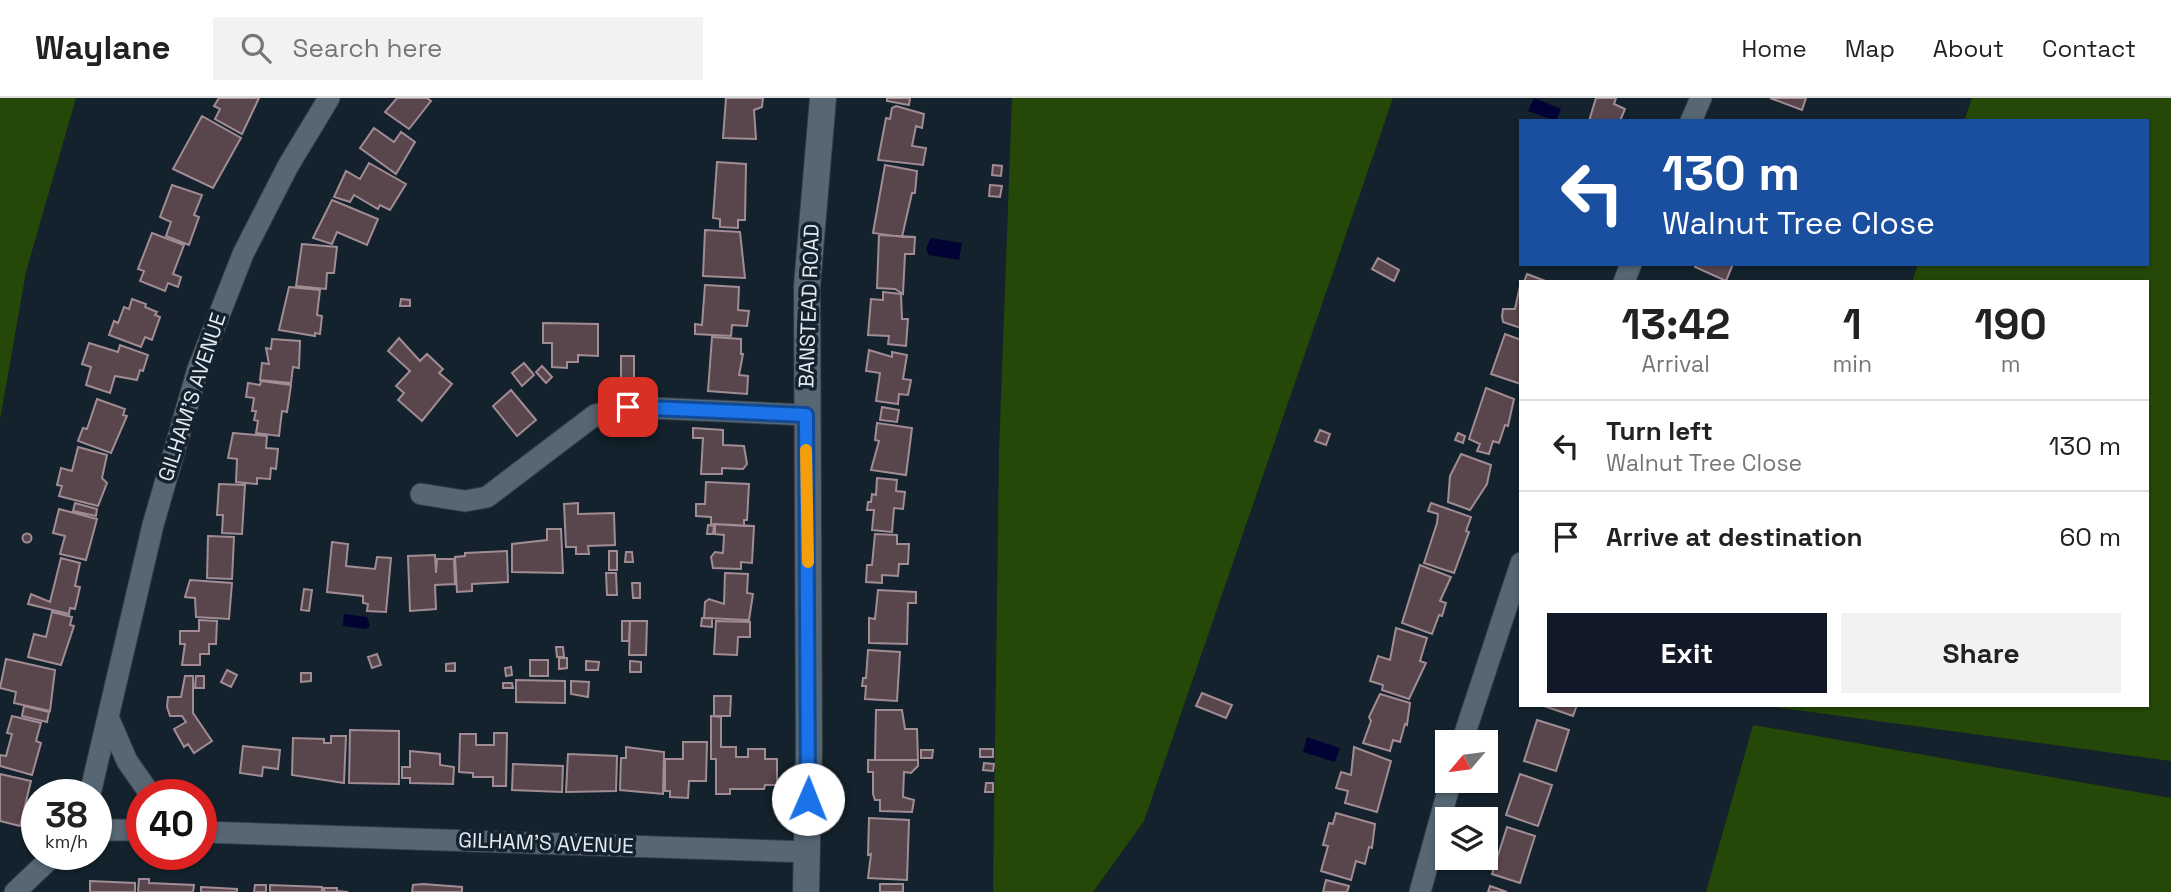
<!DOCTYPE html>
<html lang="en">
<head>
<meta charset="utf-8">
<style>
	body { margin:0; font-family:"Space Grotesk",sans-serif; background:#f2f2f2; color:#222; height:100vh; display:flex; flex-direction:column; font-size:26px; white-space:nowrap }
	* { box-sizing:border-box; margin:0 }
	p { font-size:23px; color:#767676 }
	.icon { flex:none; width:38px; height:38px; fill:none; stroke:currentColor; stroke-width:2; stroke-linecap:round; stroke-linejoin:round }
	.map { position:relative; flex:1; overflow:hidden }
	.details { position:absolute; left:1519px; top:182px; width:630px; height:427px; display:flex; flex-direction:column; background:#fff; border-radius:0px; box-shadow:0 2px 5px #0004 }
	.details>* { flex:none }
	.hud { position:absolute; left:1519px; top:21px; width:630px; height:147px; border-radius:0px; box-shadow:0 2px 5px #0004; background:#1a4fa0; color:#fff; overflow:hidden }
	.needle { width:46px; rotate:241deg }
	.buttons { position:absolute; left:1435px; top:632px; display:grid; gap:14px }
	.buttons a { display:grid; place-items:center; width:63px; height:63px; border-radius:0px; background:#fff; box-shadow:0 2px 5px #0004; font-size:35px }
	.speed { position:absolute; left:21px; top:681px; display:flex; gap:14px; font-size:35px; font-weight:700; text-align:center }
	.speed>* { display:grid; place-content:center; width:91px; height:91px; border-radius:50%; background:#fff; box-shadow:0 2px 5px #0004; line-height:1 }
	.speed small { font-size:18px; font-weight:400 }
	.speed .limit { border:10px solid #d22; background:#fff; color:#111 }
	.pin { position:absolute; display:grid; place-items:center; width:60px; height:60px; color:#fff; margin:-30px; border-radius:14px; box-shadow:0 4px 10px #0006 }
	.me { position:absolute; width:77px; margin:-38px; rotate:1deg; stroke-linejoin:round; filter:drop-shadow(0 0 5px #0008) }
	.turn { display:flex; align-items:center; gap:24px; height:147px; padding:0 28px; font-size:32px }
	.turn .icon { width:91px; height:91px; stroke-width:2.5 }
	.turn b { display:block; font-size:49px; line-height:60px }
	.eta { display:flex; justify-content:space-evenly; align-items:center; height:119px; text-align:center }
	.eta b { font-size:42px; font-weight:800; line-height:49px }
	.cta { display:flex; gap:14px; margin-top:auto; padding:14px 28px }
	.cta a { flex:1; height:80px; border-radius:0px; background:#111827; color:#fff; font-size:28px; font-weight:800; line-height:80px; text-align:center }
	.cta a+a { background:#f2f2f2; color:#222 }
	ul { padding:0; list-style:none }
	li { display:flex; align-items:center; gap:21px; height:91px; padding:0 28px; border-top:2px solid #e0e0e0 }
	li div { flex:1 }
	li b { display:block; font-size:26px }
	li em { font-style:normal }
	header { display:flex; align-items:center; gap:42px; box-sizing:border-box; height:98px; padding:0 35px; background:#fff; border-bottom:2px solid #e0e0e0 }
	header strong { font-size:33px }
	nav { display:flex; gap:38px; margin-inline-start:auto; font-size:24px }
	.search { width:490px; height:63px; background:#f2f2f2; display:flex; align-items:center; gap:18px; box-sizing:border-box; padding:0 24px; border-radius:0px; color:#767676; font-size:26px }
	.map>svg:first-child { display:block }
	.green { fill:#254707 }
	.water { fill:#000333 }
	.building { fill:#59454c; stroke:#a28c94; stroke-width:2 }
	.lines { fill:none; stroke-linecap:round; stroke-linejoin:round }
	.minor-casing { stroke:#323c45; stroke-width:23 }
	.tertiary-casing { stroke:#323c45; stroke-width:28 }
	.minor { stroke:#566773; stroke-width:21 }
	.tertiary { stroke:#566773; stroke-width:26 }
	.route-casing { stroke:#114b97; stroke-width:18 }
	.route { stroke:#1a73e8; stroke-width:12 }
	.slow { stroke:#f59e0b; stroke-width:12 }
	.labels { text-anchor:middle; stroke-width:7; stroke-linejoin:round; paint-order:stroke }
	.street-label { font-size:21px; fill:#e2ebf3; stroke:#13222c }
</style>
</head>
<body>
<header>
<strong>Waylane</strong>
<div class="search"><svg class="icon" aria-label="search" viewBox="0 0 24 24"><circle cx="10" cy="10" r="6"/><path d="M15 15l6 6"/></svg>Search here</div>
<nav><a>Home</a><a>Map</a><a>About</a><a>Contact</a></nav>
</header>
<div class="map">
<svg width="2171" height="794" viewBox="0 0 2171 794">
	<rect width="100%" height="100%" fill="#13222c"/>
	<!-- green -->
	<path class="green" d="M0,0H76L26,174L0,322Z
		M1012,0H1393L1144,723L1093,794H993L999,354Z
		M1972,0H2171V663L1775,609L2147,607V184H1912L1918,166H2147V23H1964Z
		M1753,627L2171,700V794H1706Z"/>
	<!-- water -->
	<path class="water" d="M1534,0L1561,11L1556,23L1528,13Z
		M931,140L962,145L959,162L929,157L926,150Z
		M344,516L367,519L370,528L366,531L343,528Z
		M1307,639L1340,650L1335,664L1303,654Z"/>
	<!-- building -->
	<path class="building" d="M219,0H259L242,36L215,21L220,11L214,8Z
		M397,0H427L431,3L409,31L385,14Z
		M726,0H763L762,9L754,12L756,41L723,40Z
		M887,0H910L909,7L887,3Z
		M1596,0H1616L1614,6L1625,11L1620,23H1589Z
		M1770,0H1806L1802,12Z
		M896,8L924,16L922,30L916,28L912,48L926,50L923,67L878,62L886,20L890,21L892,10Z
		M202,18L241,40L213,90L173,71Z
		M374,30L394,44L401,34L415,44L396,76L360,50Z
		M717,64L746,66L745,122H738V130L720,129V121L713,120Z
		M369,65L406,86L390,112L380,107L378,111L354,97L350,104L334,99L346,73L360,81Z
		M885,67L917,73L915,95H912L902,139L873,135Z
		M993,67L1002,68L1001,78L992,77Z
		M172,87L202,97L194,117L199,119L189,147L166,138L171,124L160,119Z
		M990,87L1002,88L1000,99L989,98Z
		M332,102L378,121L367,147L337,134L332,146L313,140Z
		M705,132L740,134L745,180L703,178Z
		M152,135L184,147L173,176L181,179L178,189L168,185L165,193L140,183L144,173L138,171Z
		M879,137L915,139L914,156H905L903,196L895,191L877,190Z
		M302,146L337,149L334,175H327L326,191L296,188Z
		M1378,160L1399,172L1394,183L1372,171Z
		M1696,166H1733L1726,183L1695,169Z
		M1527,176L1548,184H1524Z
		M705,187L739,189L738,212L749,213L747,228L732,227L731,238L695,236V226L702,227Z
		M1520,188L1521,189V230L1503,224L1502,218L1503,211H1515Z
		M289,189L320,192L317,217L322,218L320,236L315,235V238L279,232Z
		M883,194L901,196L902,221H908L906,248L888,246L889,238L868,237L871,201L883,202Z
		M132,201L146,206L145,209L157,214L155,217L160,219L152,242L145,239L141,249L109,237L114,223L118,225L124,209L129,211Z
		M401,201L410,202V208H400Z
		M543,225L598,226V258L578,257V264H567V270L552,269V245H543Z
		M1505,236L1521,242V286L1491,276Z
		M712,239L741,241V256H743L739,277L748,278L747,296L708,293Z
		M399,240L420,263L427,256L443,271L439,275L452,286L422,323L398,302L404,295L396,288L410,273L388,253Z
		M272,241L300,243L299,270L293,269L291,285L260,282L262,265L269,266L266,250L271,251Z
		M89,245L118,254L120,247L148,257L143,273L140,272L137,282L115,278L110,295L86,287L91,269L82,266Z
		M869,252L892,259V254L907,257L903,281L911,282L908,297L899,296L898,306L876,303L880,275L866,273Z
		M621,258H634V281L621,280Z
		M524,265L534,277L522,288L512,275Z
		M542,268L552,279L546,285L536,274Z
		M261,283L291,287L287,314L282,313L279,338L256,335L258,323L254,322L256,313H252L254,300L246,299L248,285L260,287Z
		M1486,290L1514,301L1508,328L1505,327L1499,345L1493,343L1489,356L1477,353L1480,346L1469,341Z
		M511,292L536,322L517,338L493,308Z
		M97,301L125,311L123,317L127,318L111,355L78,343L83,330L87,331Z
		M882,309L899,312L897,324L880,322Z
		M877,325L912,330L906,377L871,372L879,343L875,342Z
		M693,330L723,332V347L744,348L747,366L743,371L722,370V376H701L703,340H693Z
		M1320,332L1330,336L1326,347L1315,343Z
		M233,335L267,338L266,350L278,351L276,371L271,370L270,381L257,380V386L236,384L237,361L228,360Z
		M1458,335L1465,338L1463,345L1455,342Z
		M78,349L107,357L102,380L107,385L98,408L59,398L62,388L57,387L61,370L72,373Z
		M1461,356L1491,367L1487,386L1470,412L1448,404L1450,378Z
		M877,380L897,382L896,393L905,394L903,411L894,410L892,434L872,432L874,412H867L868,404H871L872,396L876,397Z
		M706,384L749,386L747,422H744V428L711,426V419L696,418V406H705Z
		M219,386L245,387L242,436L222,435L223,417H217Z
		M75,405L97,411L96,418L73,413Z
		M578,405V416L614,415L615,447L588,448L589,456H576V449H566L564,406Z
		M1431,405L1471,419L1466,433L1469,434L1454,475L1424,465L1437,425L1438,416L1428,413Z
		M59,411L97,421L86,462L60,456L65,438L53,435Z
		M715,426L754,428L752,465L741,464V471L713,470L711,459L715,454L723,455L724,437L715,436Z
		M708,427L714,428L713,436H707Z
		M547,431H561L563,475L512,474V446L547,442Z
		M22.5 440a4.5 4.5 0 1 1 9 0a4.5 4.5 0 1 1-9 0Z
		M875,436L897,437V446H909L908,466H899L898,478L882,477V485L866,484L867,467H872Z
		M208,438L234,439L232,481L207,480Z
		M332,444L348,446L346,468L375,471L377,459L391,460L386,514L367,513L368,506L363,505V498L327,494Z
		M507,453L508,484L472,486V493L457,494L455,459L465,458V455Z
		M609,453H617V472H609Z
		M626,454H632L633,464H625Z
		M435,457L436,475L437,461H454L455,486L435,487L436,511L410,513L408,458Z
		M61,460L80,465L75,488L80,489L75,511L70,510L69,516L28,506L31,496L50,504Z
		M1420,467L1451,479L1440,503L1446,505L1442,518L1439,517L1432,536L1402,525Z
		M606,475H616L617,497H607Z
		M725,475L748,476L747,495L753,496L749,522L704,520L705,504L709,501L724,506Z
		M190,482L232,485L229,521L196,519L195,500L185,499Z
		M632,485H640V500H633Z
		M304,491L312,492L309,513L301,512Z
		M878,492L916,494V505H908L907,546L869,545V520L875,521Z
		M52,514L72,519L70,527L74,528L61,567L28,559L34,536L46,539Z
		M702,520H712V529L701,528Z
		M199,522L217,523L216,546H209V556H200V567H182L185,546H180V533H199Z
		M622,523H630L629,543H622Z
		M630,523H647L646,557H629Z
		M716,523L750,524V539H738L737,557L714,556Z
		M1396,530L1427,540L1420,563L1426,565L1409,601L1382,592L1383,587L1370,583L1378,558L1390,562Z
		M556,549H563L564,559H557Z
		M868,552L900,554L897,603L865,601L866,588H862L863,580H866Z
		M377,556L381,567L372,570L368,559Z
		M559,560H567V570L559,571Z
		M6,561L55,572L50,613L14,605L16,594L0,590Z
		M530,562H548V578H530Z
		M586,563L599,564L598,572H586Z
		M630,563L641,564V574H630Z
		M455,565V573H446V566Z
		M511,569L512,577L506,578L505,570Z
		M227,572L237,577L231,589L221,584Z
		M301,575H311V583L301,584Z
		M185,578H193V615L212,643L194,655L188,646L184,649L174,631L186,624L182,618H170L167,609L168,599H181Z
		M196,578H204V590H195Z
		M516,582L565,583V605L516,604Z
		M571,583L589,584L588,599L571,596Z
		M503,585H512L513,590H503Z
		M1202,595L1232,607L1226,620L1196,608Z
		M1380,596L1410,605L1407,627L1405,626L1400,644L1393,642L1390,653L1363,645L1371,623L1369,619Z
		M714,598H731L730,618H714Z
		M1541,607H1577L1573,618Z
		M24,608L49,614L47,624L22,618Z
		M876,612H902L905,631H917L918,662H875Z
		M12,618L41,625L36,643L41,645L32,677L0,668V657L6,658L12,636L7,635Z
		M711,618L721,619V649H736V659H748V651H765V661H777V687H765L764,691H730V696H716V661H711Z
		M1537,622L1569,632L1556,673L1524,663Z
		M350,632L399,633V686L349,685Z
		M494,635H507L506,688H493V679H473V675L459,674L460,636H476V647H494Z
		M331,638H346L344,685L292,677L293,640L324,641V645H331Z
		M683,644H707L706,683H689L688,700L670,699V693H665V661H683Z
		M243,648L280,652L278,671L263,669L262,678L240,675Z
		M626,649L664,654L663,696L620,692L621,660H626Z
		M1354,649L1391,663L1377,714L1345,705L1348,693L1336,690L1341,674L1351,677Z
		M980,651H993V659H980Z
		M921,652H933L932,660H921Z
		M410,653L440,656V667L454,669L453,686L410,685V680H402V669H410Z
		M568,656L617,658L616,693L566,694Z
		M868,662H918V668L911,675L904,674L903,699L914,702L912,714L880,713V702H875L873,696V674H868Z
		M984,665L994,666L993,673L983,672Z
		M513,666L563,668L562,694L512,692Z
		M0,676L31,683L20,728L0,723Z
		M1520,676L1552,687L1538,728L1506,717Z
		M986,685H993V694H985Z
		M1336,715L1375,726L1372,750L1369,749L1365,766L1356,763L1351,782L1321,773L1328,748L1323,747L1329,725L1333,726Z
		M869,720L909,722L907,782L868,780L871,756L868,757Z
		M1507,729L1535,738L1520,785L1492,776Z
		M139,781H149V785L194,787L193,794H138Z
		M1326,782L1349,788L1347,794H1323Z
		M90,783L135,785V794H90Z
		M423,786L462,789V794H412L413,787Z
		M880,786H903V794H880Z
		M255,787H266V794H254Z
		M270,787L322,789V794H270Z
		M1490,788L1507,794H1488Z
		M201,789L237,791V794H201Z
		M324,790H337V793L348,794H324Z"/>
	<g class="lines">
		<defs>
			<path id="minor" d="M1691,23L1701,0
				M1624,184L1631,166
				M421,396L465,403L487,399L595,317L628,309L806,317
				M1462,644L1521,465
				M90,696L108,619
				M150,696L127,663L108,619L153,427L198,271L243,156L288,68L329,0
				M96,732H142
				M201,734L807,754
				M15,794L55,756
				M1420,794L1451,682"/>
			<path id="tertiary" d="M806,794L809,649L807,188L823,0"/>
		</defs>
		<!-- minor casing -->
		<use href="#minor" class="minor-casing"/>
		<!-- tertiary casing -->
		<use href="#tertiary" class="tertiary-casing"/>
		<!-- minor -->
		<use href="#minor" class="minor"/>
		<!-- tertiary -->
		<use href="#tertiary" class="tertiary"/>
	</g>
	<g class="lines">
		<defs>
			<path id="route" d="M628,309L806,317L808,701"/>
		</defs>
		<!-- route casing -->
		<use href="#route" class="route-casing"/>
		<!-- route -->
		<use href="#route" class="route"/>
		<!-- slow -->
		<path class="slow" d="M806,352L808,464"/>
	</g>
	<g class="labels">
		<!-- street labels -->
		<g class="street-label">
			<text transform="translate(809 208) rotate(-88)" y="7">BANSTEAD ROAD</text>
			<text transform="translate(192 299) rotate(-72)" y="7">GILHAM'S AVENUE</text>
			<text transform="translate(546 745) rotate(2)" y="7">GILHAM'S AVENUE</text>
		</g>
	</g>
</svg>
<div class="buttons">
<a><svg class="needle" viewBox="-14 -14 28 28"><path d="M0-13l5 13h-10z" fill="#e53935"/><path d="M0 13l5-13h-10z" fill="#767676"/></svg></a>
<a><svg class="icon" aria-label="layers" viewBox="0 0 24 24"><path d="M12 4l9 5-9 5-9-5zM3 14l9 5 9-5"/></svg></a>
</div>
<div class="speed"><div>38<small>km/h</small></div><div class="limit">40</div></div>
<div class="pin" style="left:628px;top:309px;background:#d93025"><svg class="icon" aria-label="arrive" viewBox="0 0 24 24"><path d="M6 21V4h12l-3 4 3 4H6"/></svg></div>
<svg class="me" style="left:808px;top:701px" viewBox="-20 -20 40 40"><circle r="19" fill="#fff"/><path d="M0-13L10 11 0 6-10 11z" fill="#1a73e8"/></svg>
<div class="hud">
<div class="turn"><svg class="icon" aria-label="left" viewBox="0 0 24 24"><path d="M17 20v-9H6M10 6l-5 5 5 5"/></svg><div><b>130 m</b>Walnut Tree Close</div></div>
</div>
<section class="details">
<div class="eta">
<div><b>13:42</b><p>Arrival</p></div>
<div><b>1</b><p>min</p></div>
<div><b>190</b><p>m</p></div>
</div>
<ul>
<li><svg class="icon" aria-label="left" viewBox="0 0 24 24"><path d="M17 20v-9H6M10 6l-5 5 5 5"/></svg><div><b>Turn left</b><p>Walnut Tree Close</p></div><em>130 m</em></li>
<li><svg class="icon" aria-label="arrive" viewBox="0 0 24 24"><path d="M6 21V4h12l-3 4 3 4H6"/></svg><div><b>Arrive at destination</b></div><em>60 m</em></li>
</ul>
<div class="cta"><a>Exit</a><a>Share</a></div>
</section>
</div>
</body>
</html>
